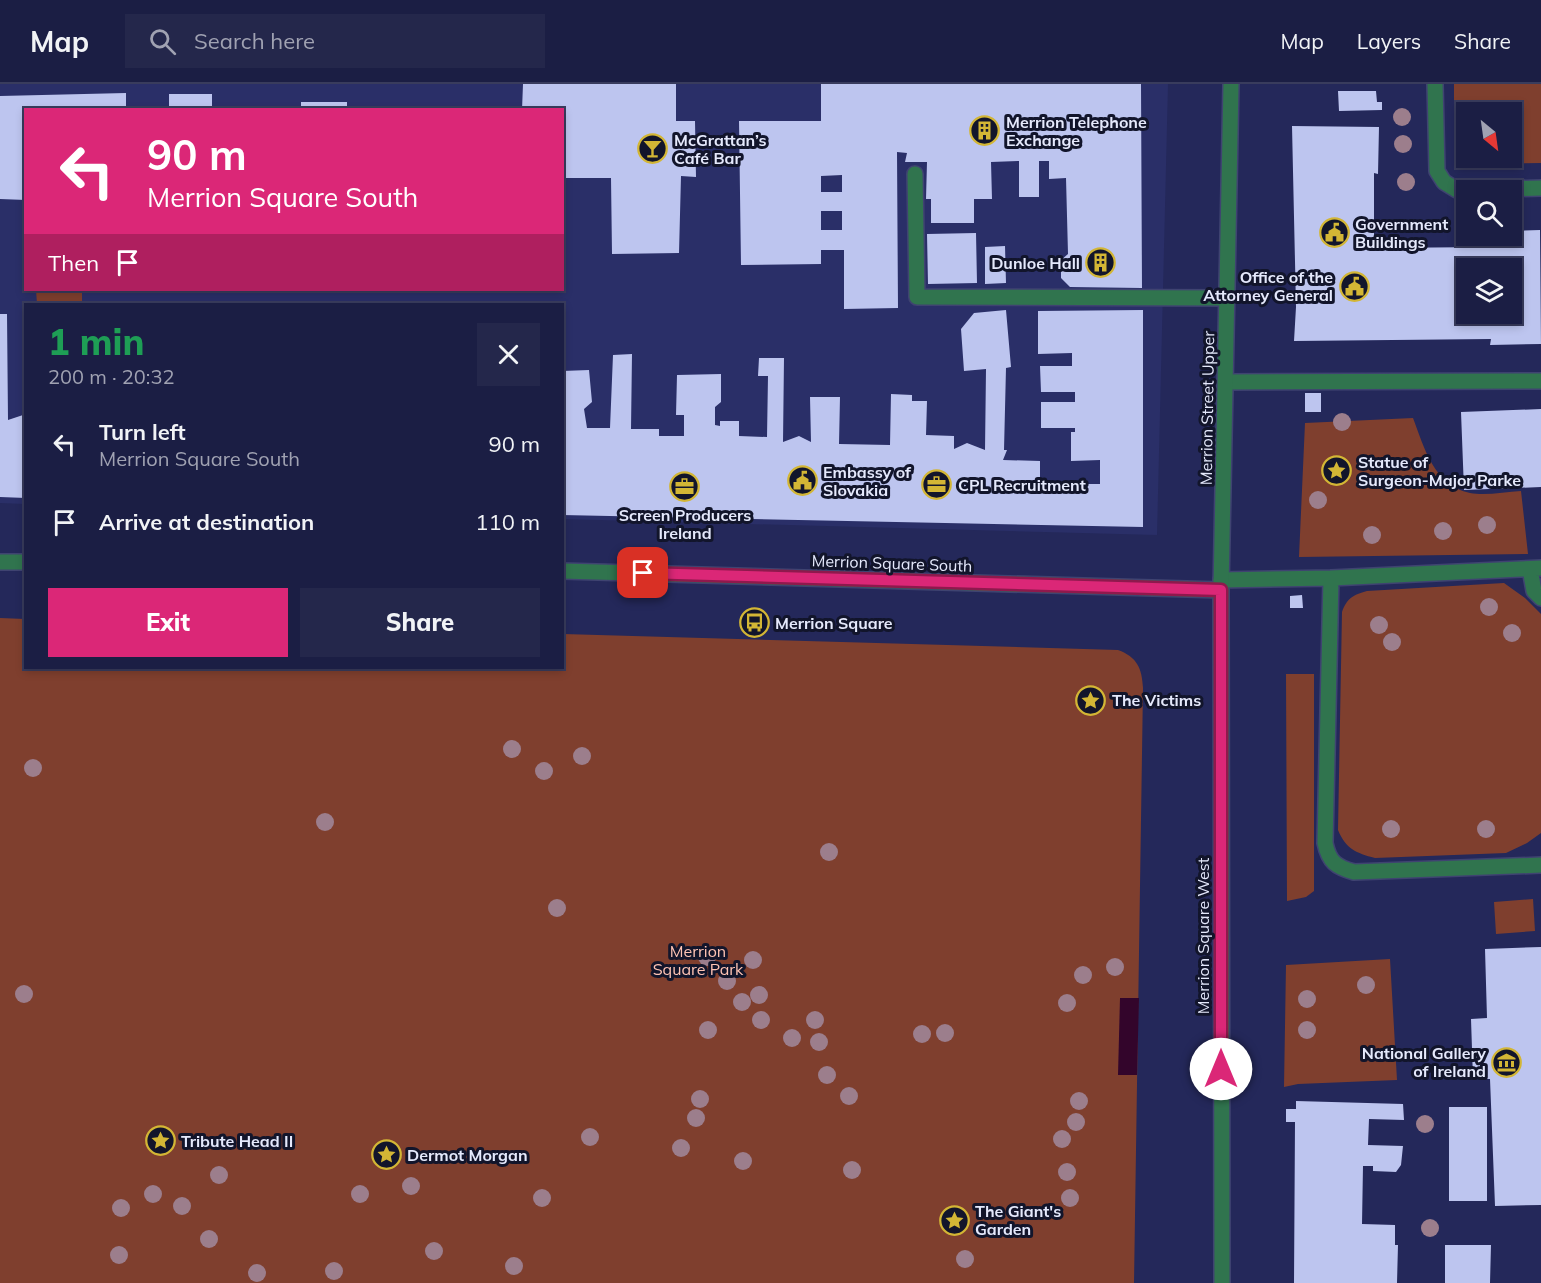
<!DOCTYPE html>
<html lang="en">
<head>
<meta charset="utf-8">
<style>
	body { margin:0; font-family:Mulish,sans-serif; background:#24274b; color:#f1f3f6; height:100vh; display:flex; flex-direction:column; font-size:22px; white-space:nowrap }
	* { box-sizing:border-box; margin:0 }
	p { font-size:20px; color:#a0a2b2 }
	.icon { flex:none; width:33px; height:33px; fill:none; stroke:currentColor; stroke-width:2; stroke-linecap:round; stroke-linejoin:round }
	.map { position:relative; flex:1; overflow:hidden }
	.side { position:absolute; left:24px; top:219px; width:540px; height:366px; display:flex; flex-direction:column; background:#1b1e44; border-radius:0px; box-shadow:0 3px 9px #0003,0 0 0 2px #393c5d }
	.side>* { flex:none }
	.guide { position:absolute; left:24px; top:24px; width:540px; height:183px; border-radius:0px; box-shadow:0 3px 9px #0003,0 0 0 2px #393c5d; background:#db2777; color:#fff; overflow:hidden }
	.needle { width:39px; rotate:151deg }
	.buttons { position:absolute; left:1456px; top:18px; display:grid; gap:12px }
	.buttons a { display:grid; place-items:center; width:66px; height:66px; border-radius:0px; background:#1b1e44; box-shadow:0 3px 9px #0003,0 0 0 2px #393c5d; font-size:30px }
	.pin { position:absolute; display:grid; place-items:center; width:51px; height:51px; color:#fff; margin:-26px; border-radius:12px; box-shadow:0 3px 9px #0006 }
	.me { position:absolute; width:66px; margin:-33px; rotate:0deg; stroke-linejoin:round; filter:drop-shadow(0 0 4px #0008) }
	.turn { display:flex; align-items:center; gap:21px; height:126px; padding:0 24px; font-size:27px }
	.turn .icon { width:78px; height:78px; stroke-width:2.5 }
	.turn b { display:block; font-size:42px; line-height:51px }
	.then { display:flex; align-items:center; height:57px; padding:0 24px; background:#0003; gap:12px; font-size:22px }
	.round { display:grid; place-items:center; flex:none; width:63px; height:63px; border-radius:0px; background:#24274b }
	.head { display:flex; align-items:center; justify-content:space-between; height:102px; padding:0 24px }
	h1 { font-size:36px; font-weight:800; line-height:45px; color:#1e9e55 }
	.button { display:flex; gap:12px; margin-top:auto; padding:12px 24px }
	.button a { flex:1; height:69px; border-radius:0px; background:#db2777; color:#fff; font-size:24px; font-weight:800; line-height:69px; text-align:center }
	.button a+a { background:#24274b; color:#f1f3f6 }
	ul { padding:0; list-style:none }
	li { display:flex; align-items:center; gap:18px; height:78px; padding:0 24px }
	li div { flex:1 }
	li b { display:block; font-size:22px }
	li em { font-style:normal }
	header { display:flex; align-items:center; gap:36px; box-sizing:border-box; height:84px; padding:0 30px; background:#1b1e44; border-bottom:2px solid #393c5d }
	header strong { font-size:28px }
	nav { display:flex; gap:33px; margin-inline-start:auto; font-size:21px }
	.search { width:420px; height:54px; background:#24274b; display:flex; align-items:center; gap:15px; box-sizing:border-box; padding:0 21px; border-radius:0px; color:#a0a2b2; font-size:22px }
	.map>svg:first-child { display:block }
	.built { fill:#2a2f68; fill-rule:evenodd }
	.green { fill:#7f3f2e; fill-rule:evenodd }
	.water { fill:#33052b }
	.building { fill:#bdc5ef; fill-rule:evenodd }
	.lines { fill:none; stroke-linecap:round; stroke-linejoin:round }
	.service-casing { stroke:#3f4371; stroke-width:18 }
	.tertiary-casing { stroke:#3f4371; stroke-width:18 }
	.service { stroke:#30744e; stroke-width:15 }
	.tertiary { stroke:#30744e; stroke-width:15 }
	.tree { fill:#9c7e8c }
	.route-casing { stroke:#8e194d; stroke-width:15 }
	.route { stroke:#db2777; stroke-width:10 }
	.labels { text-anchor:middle; stroke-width:6; stroke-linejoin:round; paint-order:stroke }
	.poi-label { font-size:16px; font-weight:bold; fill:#e5e9fc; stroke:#12152b; text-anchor:start }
	.street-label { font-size:16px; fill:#e5e9fc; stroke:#12152b }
	.park-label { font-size:16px; fill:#ffc4b4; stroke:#12152b }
</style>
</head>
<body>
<header>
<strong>Map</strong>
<div class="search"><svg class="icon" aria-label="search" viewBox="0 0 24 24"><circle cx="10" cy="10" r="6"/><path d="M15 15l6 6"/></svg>Search here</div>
<nav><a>Map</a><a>Layers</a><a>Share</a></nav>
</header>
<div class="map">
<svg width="1541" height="1199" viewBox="0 0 1541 1199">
	<rect width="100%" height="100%" fill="#24285a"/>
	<!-- built -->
	<path class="built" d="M0,0H1168L1157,451L563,435L562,220H26L25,420L0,419ZM26,26H562V206H26Z"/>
	<!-- green -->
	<path class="green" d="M1454,0H1541V79L1471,80L1459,74L1454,62ZM1467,28H1512V74H1467Z
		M36,206H82V220H37Z
		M1413,334C1424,363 1434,402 1470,409C1485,412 1505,408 1521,407L1528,470L1299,473L1305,339Z
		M1504,499L1525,514L1541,530V749L1527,759L1506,769L1375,774C1356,769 1346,765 1338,746L1342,528C1347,514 1353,511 1367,507Z
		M0,534L25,535L26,584H562L563,550L1118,566C1137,573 1142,584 1143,604L1134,1199H0Z
		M1286,590H1314V807L1306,813L1287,817Z
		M1533,815L1535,847L1496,850L1494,818Z
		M1390,875L1397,996L1298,1000L1284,1003L1286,881Z"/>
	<!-- water -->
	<path class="water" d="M1120,914H1139L1137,991H1118Z"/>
	<!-- building -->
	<path class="building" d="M523,0H676V37H695L696,93L681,92L679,169L612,170L611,94H562V26H522Z
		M821,0H1141L1142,204L1070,203L1061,194V176L1068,170L1066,94L1049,95V77H1039V113H1019V77L991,78L992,115H974V139H931V115H926L927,78H905L907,69L897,68L898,224L844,225V166H821V180L741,181L739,37H821ZM842,91V108H821V92ZM821,127H842V146H821Z
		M1338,7H1376L1377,18H1382V26L1339,27Z
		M126,9V26H26V116L0,115V12Z
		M169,10H212V26H169Z
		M301,18H347V26H301Z
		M1292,42L1379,43L1378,90L1374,89V164L1490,163V152H1512V147L1540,146L1541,260L1490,261L1491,255L1294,257L1296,223ZM1467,184H1512V230H1467Z
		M976,149L977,199L928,200L927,150Z
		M1005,162L1006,199L985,200V163Z
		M1006,226L1011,283L1006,284L1004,366H1007L1003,376L1040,377V400H1100V376L1071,377V348H1075V344H1041V318H1075V308H1041L1040,282H1072V269L1038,270V227L1143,226V443L562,431V287L589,286L592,318L584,325L587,344H610L613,271L632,270L631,345H659V352H684V331H676L677,291L721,290V318L715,323V341L720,342V337H739V352L767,353L768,292H758L759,274H784L783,358L799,352L811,358L810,313H840L839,360L890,361L891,310L912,311V317H927L926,351L954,352V365L967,359L985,366L986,285L964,287L961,245L974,229Z
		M0,230H7L8,336L26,330V414L0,413Z
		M1305,309H1321V328H1305Z
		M1541,325V403L1464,406L1461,328Z
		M1302,511L1303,524H1290V512Z
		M1541,863V1121L1495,1122L1490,995H1473L1471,935L1487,934L1485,865Z
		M1296,1017L1403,1020L1404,1036L1369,1035L1368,1061L1403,1062L1401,1081L1396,1088L1373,1087V1082H1363L1362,1140L1395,1141V1161H1398L1397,1199H1294L1295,1038H1286V1025H1296Z
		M1449,1023H1487V1117H1449Z
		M1445,1161H1491L1490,1199H1445Z"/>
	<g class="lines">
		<defs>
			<path id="service" d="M1435,0L1437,87L1444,98L1457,106L1541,104
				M915,90L917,213L1227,214
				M1226,298L1541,297
				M1541,484L1331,494L1325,759C1329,778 1336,783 1354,788L1541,781
				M1530,485L1534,507L1541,514
				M1221,496L1331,494"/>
			<path id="tertiary" d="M0,478H26
				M562,487L1221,506
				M1222,1199L1221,506L1231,0"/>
		</defs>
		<!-- service casing -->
		<use href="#service" class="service-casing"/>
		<!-- tertiary casing -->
		<use href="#tertiary" class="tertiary-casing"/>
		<!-- service -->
		<use href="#service" class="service"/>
		<!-- tertiary -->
		<use href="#tertiary" class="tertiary"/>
	</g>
	<!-- trees -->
	<g class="tree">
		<circle cx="1402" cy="33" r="9"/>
		<circle cx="1403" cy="60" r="9"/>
		<circle cx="1406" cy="98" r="9"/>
		<circle cx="1342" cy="338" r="9"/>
		<circle cx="1318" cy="416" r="9"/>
		<circle cx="1487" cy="441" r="9"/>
		<circle cx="1443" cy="447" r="9"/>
		<circle cx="1372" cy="451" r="9"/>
		<circle cx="1489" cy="523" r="9"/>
		<circle cx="1379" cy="541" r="9"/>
		<circle cx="1512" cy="549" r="9"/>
		<circle cx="1392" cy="558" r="9"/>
		<circle cx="512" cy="665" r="9"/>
		<circle cx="582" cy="672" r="9"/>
		<circle cx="33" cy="684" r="9"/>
		<circle cx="544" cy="687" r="9"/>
		<circle cx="325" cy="738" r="9"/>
		<circle cx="1391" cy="745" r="9"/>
		<circle cx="1486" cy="745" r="9"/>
		<circle cx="829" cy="768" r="9"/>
		<circle cx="557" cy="824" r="9"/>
		<circle cx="707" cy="873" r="9"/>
		<circle cx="753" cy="876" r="9"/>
		<circle cx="1115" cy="883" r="9"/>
		<circle cx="1083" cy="891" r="9"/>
		<circle cx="727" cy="897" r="9"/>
		<circle cx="1366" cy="901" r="9"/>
		<circle cx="24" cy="910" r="9"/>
		<circle cx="759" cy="911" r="9"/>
		<circle cx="1307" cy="915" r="9"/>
		<circle cx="742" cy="918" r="9"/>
		<circle cx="1067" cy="919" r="9"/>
		<circle cx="761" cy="936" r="9"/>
		<circle cx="815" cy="936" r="9"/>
		<circle cx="708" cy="946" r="9"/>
		<circle cx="1307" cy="946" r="9"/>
		<circle cx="945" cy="949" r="9"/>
		<circle cx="922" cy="950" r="9"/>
		<circle cx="792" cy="954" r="9"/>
		<circle cx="819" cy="958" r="9"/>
		<circle cx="827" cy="991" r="9"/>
		<circle cx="849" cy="1012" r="9"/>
		<circle cx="700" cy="1015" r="9"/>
		<circle cx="1079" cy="1017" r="9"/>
		<circle cx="696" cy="1034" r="9"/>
		<circle cx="1076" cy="1038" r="9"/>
		<circle cx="1425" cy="1040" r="9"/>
		<circle cx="590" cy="1053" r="9"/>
		<circle cx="1062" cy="1055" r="9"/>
		<circle cx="681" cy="1064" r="9"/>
		<circle cx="743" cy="1077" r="9"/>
		<circle cx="852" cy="1086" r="9"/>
		<circle cx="1067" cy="1088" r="9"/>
		<circle cx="219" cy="1091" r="9"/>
		<circle cx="411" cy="1102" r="9"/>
		<circle cx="153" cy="1110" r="9"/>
		<circle cx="360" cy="1110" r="9"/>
		<circle cx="542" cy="1114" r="9"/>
		<circle cx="1070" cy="1114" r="9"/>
		<circle cx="182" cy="1122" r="9"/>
		<circle cx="121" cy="1124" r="9"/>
		<circle cx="1430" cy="1144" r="9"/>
		<circle cx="209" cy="1155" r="9"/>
		<circle cx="434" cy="1167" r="9"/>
		<circle cx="119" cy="1171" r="9"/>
		<circle cx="965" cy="1175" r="9"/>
		<circle cx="514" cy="1182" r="9"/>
		<circle cx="334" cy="1187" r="9"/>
		<circle cx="257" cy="1189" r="9"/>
	</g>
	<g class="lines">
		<defs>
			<path id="route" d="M643,489L1221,506V985"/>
		</defs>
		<!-- route casing -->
		<use href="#route" class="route-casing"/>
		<!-- route -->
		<use href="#route" class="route"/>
	</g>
	<!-- icons -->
	<defs>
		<symbol id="building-ring" viewBox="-11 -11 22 22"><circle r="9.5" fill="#12152b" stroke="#d3b635" stroke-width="1.5"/><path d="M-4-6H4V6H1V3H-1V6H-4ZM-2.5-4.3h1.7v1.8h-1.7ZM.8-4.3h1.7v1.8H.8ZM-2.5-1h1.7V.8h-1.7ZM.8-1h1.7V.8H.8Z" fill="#d3b635"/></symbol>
		<symbol id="bar-ring" viewBox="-11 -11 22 22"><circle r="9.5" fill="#12152b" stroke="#d3b635" stroke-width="1.5"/><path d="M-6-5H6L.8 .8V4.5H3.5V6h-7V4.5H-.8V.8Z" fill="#d3b635"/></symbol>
		<symbol id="civic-ring" viewBox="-11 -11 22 22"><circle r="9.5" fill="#12152b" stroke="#d3b635" stroke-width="1.5"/><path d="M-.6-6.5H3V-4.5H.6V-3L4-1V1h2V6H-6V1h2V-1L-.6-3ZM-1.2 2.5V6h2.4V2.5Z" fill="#d3b635"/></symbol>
		<symbol id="sight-ring" viewBox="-11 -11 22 22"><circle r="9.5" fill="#12152b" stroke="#d3b635" stroke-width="1.5"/><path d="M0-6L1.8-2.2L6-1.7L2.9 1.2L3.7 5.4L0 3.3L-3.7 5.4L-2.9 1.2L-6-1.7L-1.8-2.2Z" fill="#d3b635"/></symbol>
		<symbol id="office-ring" viewBox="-11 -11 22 22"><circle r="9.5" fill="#12152b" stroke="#d3b635" stroke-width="1.5"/><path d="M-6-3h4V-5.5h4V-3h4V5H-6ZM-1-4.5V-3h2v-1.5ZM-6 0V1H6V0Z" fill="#d3b635"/></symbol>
		<symbol id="bus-ring" viewBox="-11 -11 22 22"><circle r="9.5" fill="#12152b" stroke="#d3b635" stroke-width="1.5"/><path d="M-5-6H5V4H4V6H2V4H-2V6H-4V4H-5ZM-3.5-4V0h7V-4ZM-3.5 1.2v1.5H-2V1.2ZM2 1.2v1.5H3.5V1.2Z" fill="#d3b635"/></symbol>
		<symbol id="museum-ring" viewBox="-11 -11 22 22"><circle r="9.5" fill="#12152b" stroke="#d3b635" stroke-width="1.5"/><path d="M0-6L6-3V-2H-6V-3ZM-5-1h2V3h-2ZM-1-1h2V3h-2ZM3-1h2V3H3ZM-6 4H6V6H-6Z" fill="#d3b635"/></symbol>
	</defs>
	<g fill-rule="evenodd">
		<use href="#building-ring" x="968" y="30" width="33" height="33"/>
		<use href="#bar-ring" x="636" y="48" width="33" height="33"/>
		<use href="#civic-ring" x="1318" y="132" width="33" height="33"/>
		<use href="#building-ring" x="1084" y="162" width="33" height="33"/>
		<use href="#civic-ring" x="1338" y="186" width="33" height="33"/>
		<use href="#sight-ring" x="1320" y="370" width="33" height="33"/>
		<use href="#civic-ring" x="786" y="380" width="33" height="33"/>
		<use href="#office-ring" x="920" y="384" width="33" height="33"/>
		<use href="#office-ring" x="668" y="386" width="33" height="33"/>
		<use href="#bus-ring" x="738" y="522" width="33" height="33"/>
		<use href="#sight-ring" x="1074" y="600" width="33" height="33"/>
		<use href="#museum-ring" x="1490" y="962" width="33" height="33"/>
		<use href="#sight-ring" x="144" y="1040" width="33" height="33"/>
		<use href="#sight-ring" x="370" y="1054" width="33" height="33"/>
		<use href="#sight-ring" x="938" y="1120" width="33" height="33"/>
	</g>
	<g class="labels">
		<!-- poi labels -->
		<g class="poi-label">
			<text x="1006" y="44">Merrion Telephone<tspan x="1006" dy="18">Exchange</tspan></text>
			<text x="674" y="62">McGrattan’s<tspan x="674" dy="18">Café Bar</tspan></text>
			<text x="1355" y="146">Government<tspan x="1355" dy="18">Buildings</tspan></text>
			<text x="1080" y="185" text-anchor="end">Dunloe Hall</text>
			<text x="1333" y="199" text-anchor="end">Office of the<tspan x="1333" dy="18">Attorney General</tspan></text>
			<text x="1358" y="384">Statue of<tspan x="1358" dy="18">Surgeon-Major Parke</tspan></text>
			<text x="823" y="394">Embassy of<tspan x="823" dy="18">Slovakia</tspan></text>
			<text x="958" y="407">CPL Recruitment</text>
			<text x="685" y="437" text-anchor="middle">Screen Producers<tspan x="685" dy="18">Ireland</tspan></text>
			<text x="775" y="545">Merrion Square</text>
			<text x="1112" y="622">The Victims</text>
			<text x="1486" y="975" text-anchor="end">National Gallery<tspan x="1486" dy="18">of Ireland</tspan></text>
			<text x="181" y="1063">Tribute Head II</text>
			<text x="407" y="1077">Dermot Morgan</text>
			<text x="975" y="1133">The Giant's<tspan x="975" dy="18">Garden</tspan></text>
		</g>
		<!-- street labels -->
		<g class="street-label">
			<text transform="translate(1207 324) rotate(-89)" y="6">Merrion Street Upper</text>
			<text transform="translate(892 479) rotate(2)" y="6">Merrion Square South</text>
			<text transform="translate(1203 852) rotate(-90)" y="6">Merrion Square West</text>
		</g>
		<!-- park labels -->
		<g class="park-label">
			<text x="698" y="873">Merrion<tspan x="698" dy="18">Square Park</tspan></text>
		</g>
	</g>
</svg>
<div class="buttons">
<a><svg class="needle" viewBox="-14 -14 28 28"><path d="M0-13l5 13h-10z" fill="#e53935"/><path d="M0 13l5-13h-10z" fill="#a0a2b2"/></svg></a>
<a><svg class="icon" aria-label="search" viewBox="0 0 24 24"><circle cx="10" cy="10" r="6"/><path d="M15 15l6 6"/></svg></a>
<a><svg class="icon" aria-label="layers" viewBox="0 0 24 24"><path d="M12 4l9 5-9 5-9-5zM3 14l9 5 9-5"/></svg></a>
</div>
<div class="pin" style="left:643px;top:489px;background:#d93025"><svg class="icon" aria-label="arrive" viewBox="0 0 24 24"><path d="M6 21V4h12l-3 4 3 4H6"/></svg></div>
<svg class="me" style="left:1221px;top:985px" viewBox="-20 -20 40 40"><circle r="19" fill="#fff"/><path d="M0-13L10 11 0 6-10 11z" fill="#db2777"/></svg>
<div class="guide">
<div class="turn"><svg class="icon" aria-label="left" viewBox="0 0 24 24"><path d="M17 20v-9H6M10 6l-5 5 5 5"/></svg><div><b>90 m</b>Merrion Square South</div></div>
<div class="then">Then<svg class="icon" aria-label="arrive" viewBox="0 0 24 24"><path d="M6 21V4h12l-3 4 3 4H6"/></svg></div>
</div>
<section class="side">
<div class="head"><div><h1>1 min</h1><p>200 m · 20:32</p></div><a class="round"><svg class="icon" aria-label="close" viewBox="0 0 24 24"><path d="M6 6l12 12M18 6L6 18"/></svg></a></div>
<ul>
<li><svg class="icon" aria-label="left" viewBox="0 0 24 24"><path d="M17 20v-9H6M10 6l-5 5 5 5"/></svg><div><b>Turn left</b><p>Merrion Square South</p></div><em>90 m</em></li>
<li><svg class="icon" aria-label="arrive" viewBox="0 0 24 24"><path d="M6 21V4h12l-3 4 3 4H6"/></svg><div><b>Arrive at destination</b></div><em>110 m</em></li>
</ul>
<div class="button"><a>Exit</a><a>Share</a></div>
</section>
</div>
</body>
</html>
